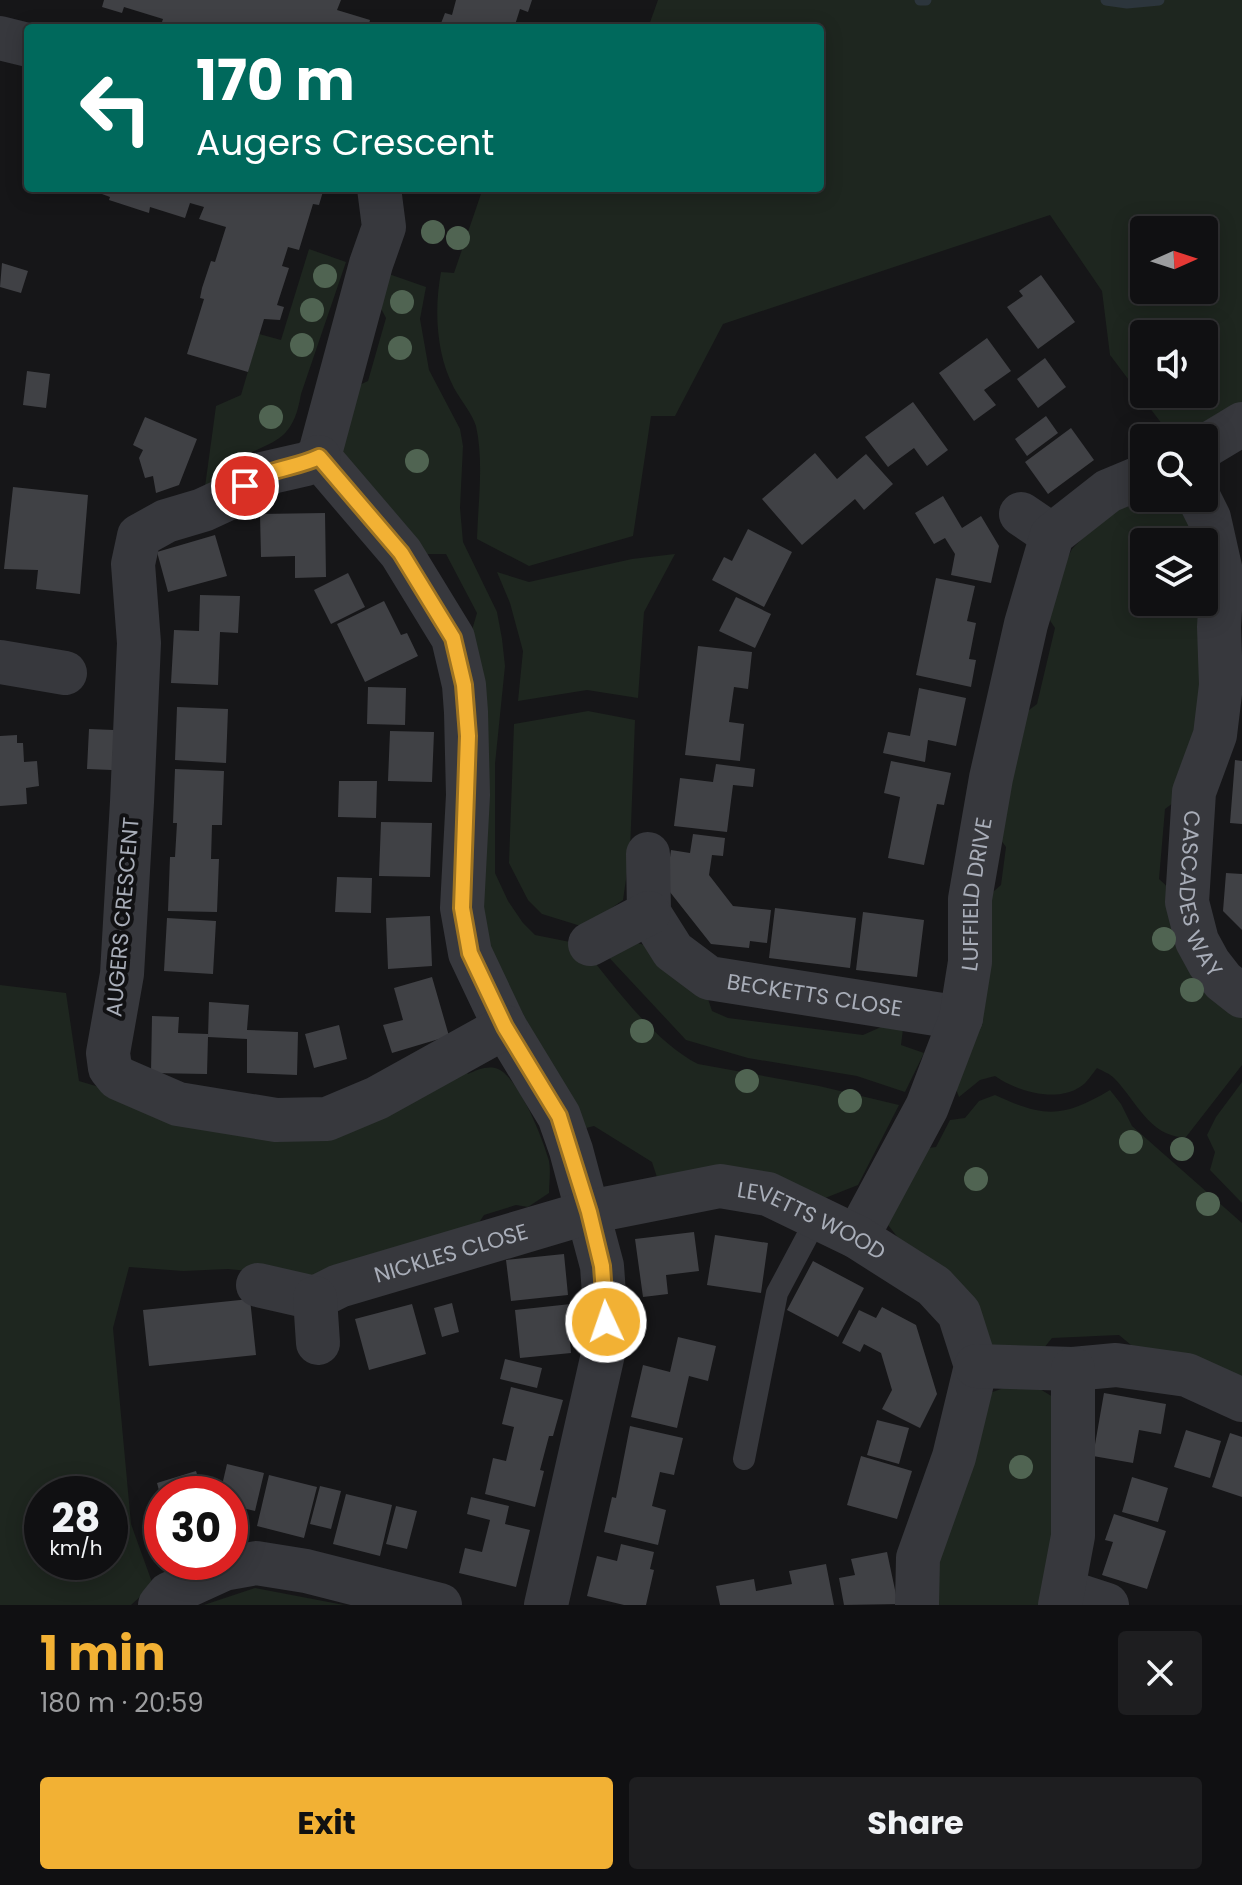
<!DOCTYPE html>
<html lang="en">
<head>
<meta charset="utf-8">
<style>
	body { margin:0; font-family:Poppins,sans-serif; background:#1e1e20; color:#f1f3f6; height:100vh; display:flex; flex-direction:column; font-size:30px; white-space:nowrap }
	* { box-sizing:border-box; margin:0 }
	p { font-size:26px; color:#9c9d9f }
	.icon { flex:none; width:44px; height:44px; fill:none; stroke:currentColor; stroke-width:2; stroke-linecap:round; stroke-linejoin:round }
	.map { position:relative; height:1605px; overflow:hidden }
	.sheet { display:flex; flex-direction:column; background:#101012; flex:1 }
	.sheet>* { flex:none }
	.guide { position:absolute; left:24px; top:24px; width:800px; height:168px; border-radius:8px; box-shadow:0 4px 20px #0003,0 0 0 2px #303032; background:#00695c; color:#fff; overflow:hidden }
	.needle { width:52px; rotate:87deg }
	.fabs { position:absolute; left:1130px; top:216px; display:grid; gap:16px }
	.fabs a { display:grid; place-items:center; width:88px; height:88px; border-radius:8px; background:#101012; box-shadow:0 4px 20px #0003,0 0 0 2px #303032; font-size:40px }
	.speed { position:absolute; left:24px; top:1476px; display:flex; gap:16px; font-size:40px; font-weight:700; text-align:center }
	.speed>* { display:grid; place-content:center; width:104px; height:104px; border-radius:50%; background:#101012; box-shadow:0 4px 20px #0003,0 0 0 2px #303032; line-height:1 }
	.speed small { font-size:20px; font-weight:400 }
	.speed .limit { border:12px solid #d22; background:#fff; color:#111 }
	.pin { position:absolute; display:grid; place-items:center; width:68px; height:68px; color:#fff; margin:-34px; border:4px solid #fff; border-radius:50%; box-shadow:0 2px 8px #0007 }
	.me { position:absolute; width:88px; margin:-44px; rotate:357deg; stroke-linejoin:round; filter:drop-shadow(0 0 6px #0008) }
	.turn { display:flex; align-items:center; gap:28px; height:168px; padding:0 40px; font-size:36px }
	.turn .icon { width:104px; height:104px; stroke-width:2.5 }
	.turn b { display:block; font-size:56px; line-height:68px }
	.round { display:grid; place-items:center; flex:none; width:84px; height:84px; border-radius:8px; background:#1e1e20 }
	.head { display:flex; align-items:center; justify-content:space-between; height:136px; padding:0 40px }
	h1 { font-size:48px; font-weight:700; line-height:60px; color:#f2b134 }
	.button { display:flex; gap:16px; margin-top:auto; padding:16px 40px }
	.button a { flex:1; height:92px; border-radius:8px; background:#f2b134; color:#111; font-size:32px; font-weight:700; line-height:92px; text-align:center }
	.button a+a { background:#1e1e20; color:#f1f3f6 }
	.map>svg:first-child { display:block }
	.green { fill:#1e261f; fill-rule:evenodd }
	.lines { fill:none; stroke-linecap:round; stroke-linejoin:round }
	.stream { stroke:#2c353c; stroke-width:11 }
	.building { fill:#404145 }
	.service { stroke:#37383d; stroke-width:22 }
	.minor { stroke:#37383d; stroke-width:44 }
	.tree { fill:#506452 }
	.route-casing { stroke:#9d7322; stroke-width:20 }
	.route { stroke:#f2b134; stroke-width:14 }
	.labels { text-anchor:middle; stroke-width:8; stroke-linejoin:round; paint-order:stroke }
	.street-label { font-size:22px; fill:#a8adb8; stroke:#111113 }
</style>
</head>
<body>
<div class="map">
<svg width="1242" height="1605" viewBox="0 0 1242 1605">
	<rect width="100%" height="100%" fill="#161618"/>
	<!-- green -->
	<path class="green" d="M658,0H1242V407L1171,436L1110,355L1102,291L1050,215L723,324L675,416H651L633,536L529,566L477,539C478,503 484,462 476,426C472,413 461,401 454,388C436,354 434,310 441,272L454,273L483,188H515L527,191L529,188H820V28H648ZM1144,230H1204V290H1144ZM1144,334H1204V394H1144Z
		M309,249L346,262L301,394C293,441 276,440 237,459L242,469L205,487L216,406L241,395L259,334L281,340Z
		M386,273L426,287L420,319L429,370L460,429L463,446L460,508L463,542L497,612L502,639L505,666L495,764V873L508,901L523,923L535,935L580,944C611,982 654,1042 698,1064L819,1086L899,1105L858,1185L815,1202L658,1180L652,1162L594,1126L582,1129L485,940L470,637L477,613L446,554H424L343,466L338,427L349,390L368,381L386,318L377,301Z
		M1144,498H1183L1203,542H1144V602H1204L1205,700L1181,797L1165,809L1159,879L1172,891L1242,1012V1065L1186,1137C1151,1139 1135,1099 1114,1078C1110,1074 1103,1071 1097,1068C1092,1074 1087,1083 1080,1087C1056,1103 1016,1091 995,1076L980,1080L959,1097L954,1084L986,898L1001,885L1006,847L995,832L1021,716L1037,704L1055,628L1045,613L1047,599L1072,549L1112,508Z
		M675,554L644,612L638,698L587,690L518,701L523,651L510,603L497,572L529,582L632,559Z
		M588,711L635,720L630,852L623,900L584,927L542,914L528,900L509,863L514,724Z
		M624,939L651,947L707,996L712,1011L728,1018L863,1035L881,1027L903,1029L901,1045L924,1053L905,1092L857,1076L748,1058L686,1040L602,950Z
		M0,985L66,993L79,1081L263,1136L463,1066L468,1074C477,1070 488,1065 498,1069C519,1078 543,1139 549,1161C551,1171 549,1183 549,1193L528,1207L516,1205L484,1215L472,1233L312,1277L228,1269L183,1271L129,1267L113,1328L131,1524L153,1585L131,1605H0ZM42,1494H110V1562H42Z
		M1242,1082V1203L1210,1170L1215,1152L1207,1135L1216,1117Z
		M1110,1090L1121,1104L1132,1126L1242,1223V1381L1137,1350L1119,1335L1052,1338L1039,1354L986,1350L888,1225L920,1149L936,1147L950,1120L965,1118L979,1101L995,1095C1045,1118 1063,1118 1110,1090Z
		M1012,1385L1035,1386L1053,1397L1051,1605H931L948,1519L987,1394Z
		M255,1588L344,1605H204Z"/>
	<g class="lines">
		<!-- stream -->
		<path class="stream" d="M920,0H926
			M1106,0L1127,3L1159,0"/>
	</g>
	<!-- building -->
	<path class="building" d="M104,0H341L337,10L370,20L368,28H160L163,19L124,7L122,13L102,7Z
		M456,0H532L528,12L520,9L514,28L440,26L445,13L452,15Z
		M86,188H324L319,205L313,204L299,250L288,247L282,266L289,268L277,305L284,307L280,320L264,319L248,372L187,354L204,299L200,298L202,288L211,261L215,262L226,227L199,219L204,207L190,203L185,218L150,207L149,213L109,200L110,197Z
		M2,263L28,271L21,293L0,287Z
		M1041,275L1075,322L1038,349L1007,307L1023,296L1019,291Z
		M987,338L1011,371L984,390L996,405L974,421L939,373Z
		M1045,358L1066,387L1038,408L1017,379Z
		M27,371L50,374L46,408L23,405Z
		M913,402L948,450L927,466L914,448L888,467L865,437Z
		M1046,416L1058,433L1027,456L1015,439Z
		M145,417L197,439L179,485L156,493L153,476L145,478L139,458L143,450L133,445Z
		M1071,428L1094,460L1048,494L1025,462Z
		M815,453L837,479L866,454L893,484L864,510L855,499L802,545L762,499Z
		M13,487L88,495L80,594L36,589L38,570L4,569Z
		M943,496L962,528L981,516L999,546L991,583L951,575L955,554L945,538L934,544L915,513Z
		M325,513L326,577L295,578V556L261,557L260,514Z
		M748,529L792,552L764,607L712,580L724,557L732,561Z
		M215,535L227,576L168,592L157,552Z
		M348,573L365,607L331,624L314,590Z
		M936,578L975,586L967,621L976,623L969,659L976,660L971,687L916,675Z
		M200,595L240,596L238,633L220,632L218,685L171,683L174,630L199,631Z
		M736,597L771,614L755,648L719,631Z
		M384,601L401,635L407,633L418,656L365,682L337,624Z
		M698,646L752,652L748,689L734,687L729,722L744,724L740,761L685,755Z
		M368,687L406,688L405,725L367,724Z
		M919,688L966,698L956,746L928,740L925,762L883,753L888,732L910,736Z
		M177,707L228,709L226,763L175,760Z
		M89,729L114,730L112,770L87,769Z
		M390,731L434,732L432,782L388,781Z
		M17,735V743H23L24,762L37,761L39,786L26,788L27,804L0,806V736Z
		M1235,760L1242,761V824L1230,823Z
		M891,761L951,773L944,805L937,804L924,865L888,858L900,797L884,793Z
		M716,764L755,769L753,787L733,785L727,832L674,826L680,778L713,782Z
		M175,769L224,771L222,825H212L211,859H219L217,912L168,911L170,857H175L177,823H173Z
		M339,781H377L376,818L338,817Z
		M381,822L432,823L430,877L379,876Z
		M693,834L725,838L723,856L712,855L709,875L733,906L771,910L767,943L750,941L749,948L711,944L666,887L671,850L690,853Z
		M1226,873L1242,874V930L1223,911Z
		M337,877L372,878L371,913L335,912Z
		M775,908L856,918L850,968L769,958Z
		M863,912L924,920L917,977L856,970Z
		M430,916L432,966L388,969L386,918Z
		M167,918L216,921L213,974L164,971Z
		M432,977L449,1036L392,1053L383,1025L403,1020L394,988Z
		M209,1002L249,1005L247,1030L298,1032L297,1075L247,1073V1039L208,1037L207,1074L151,1073L152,1016L179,1017L178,1033L208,1034V1037Z
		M339,1025L347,1059L314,1068L305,1034Z
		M694,1232L699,1271L666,1275L668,1294L643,1297L635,1239Z
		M715,1235L768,1243L761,1293L707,1285Z
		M564,1254L568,1295L511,1301L506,1260Z
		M813,1261L864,1288L838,1337L787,1310Z
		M250,1299L256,1355L149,1366L143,1310Z
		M452,1303L459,1332L442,1337L434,1308Z
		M412,1304L426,1354L369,1370L355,1319Z
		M571,1304L573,1330H569L571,1353L520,1358L515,1310Z
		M882,1307L916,1325L937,1394L920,1428L882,1409L892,1390L881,1353L864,1344L860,1352L842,1343L859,1310L876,1318Z
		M678,1337L716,1346L708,1381L689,1376L677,1428L631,1417L643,1365L670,1372Z
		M505,1359L542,1368L537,1388L500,1379Z
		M511,1387L563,1400L553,1436H549L540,1470L544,1471L535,1507L485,1494L493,1458L506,1461L514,1427L502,1424Z
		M1104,1393L1166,1404L1161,1434L1139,1430L1133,1463L1093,1456Z
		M877,1420L909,1428L899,1464L867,1455Z
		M630,1426L683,1438L674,1475L660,1472L652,1506L666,1510L658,1545L604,1532L612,1497L616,1498Z
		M1186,1430L1221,1441L1210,1478L1174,1467Z
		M1230,1433L1242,1437V1497L1212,1487Z
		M861,1456L912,1471L897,1519L847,1505Z
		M227,1464L264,1473L255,1511L230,1505V1494H220Z
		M196,1471L203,1494H160L157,1483Z
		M269,1475L317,1487L304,1538L257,1526Z
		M1132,1477L1168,1488L1158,1522L1122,1512Z
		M320,1486L341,1491L331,1529L310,1524Z
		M346,1494L392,1505L380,1556L333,1544Z
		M471,1497L509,1506L505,1524L530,1530L516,1587L459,1573L465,1548L482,1552L490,1520L467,1514Z
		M396,1506L417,1511L407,1549L386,1544Z
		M1114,1514L1166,1531L1147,1589L1102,1575L1113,1542L1105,1540Z
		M621,1544L654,1552L650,1569L654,1570L646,1605H624L587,1596L597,1556L617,1561Z
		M887,1552L898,1604L844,1605L839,1578L855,1575L851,1559Z
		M826,1564L834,1605H720L716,1586L754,1579L756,1591L792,1584L789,1571Z"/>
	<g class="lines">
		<!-- service -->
		<path class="service" d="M744,1459L777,1293L817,1218"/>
		<!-- minor -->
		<g class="minor">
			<path d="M0,38L28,45"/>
			<path d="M379,188L384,227L371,264L319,457L401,553L453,638L464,685L466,712L468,795L462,908L470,953L505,1027L559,1116L571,1150L602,1266L606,1322L603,1354L546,1605"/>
			<path d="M1204,447L1242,424"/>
			<path d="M319,457L306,464L258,475L231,497L203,510L166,521L139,536L133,564L139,643L132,802L122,974L108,1053L110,1068L118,1078L178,1104L276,1120L327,1119L377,1098L505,1027"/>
			<path id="s1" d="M1199,498L1209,518L1222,576L1219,627L1221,685L1215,735L1194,792L1187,902L1197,941L1209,963L1223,981L1242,996"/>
			<path d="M1021,514L1052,535"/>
			<path d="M0,662L65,673"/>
			<path id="s2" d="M648,854L649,913L673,951L709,978L961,1018"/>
			<path d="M590,944L649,913"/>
			<path id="s3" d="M857,1237L927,1107L961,1018L970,962V899L991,778L1026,624L1052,535L1108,491L1144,476"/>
			<path id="s4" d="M258,1285L315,1298L339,1286L589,1212L720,1186L768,1194L857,1237L934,1286L959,1313L976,1366L954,1457L918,1558L917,1605"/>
			<path d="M315,1298L318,1343"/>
			<path d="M976,1366L1073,1369L1116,1365L1187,1375L1242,1400"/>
			<path d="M1064,1591L1107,1605"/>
			<path d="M160,1605L169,1594L224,1569L256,1563L306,1571L440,1605"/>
			<path d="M1060,1605L1073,1536V1369"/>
		</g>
	</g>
	<!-- trees -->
	<g class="tree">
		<circle cx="433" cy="232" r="12"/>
		<circle cx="458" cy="238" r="12"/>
		<circle cx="325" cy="276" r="12"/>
		<circle cx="402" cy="302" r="12"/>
		<circle cx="312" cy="310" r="12"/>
		<circle cx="302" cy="345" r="12"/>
		<circle cx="400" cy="348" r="12"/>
		<circle cx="271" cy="417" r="12"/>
		<circle cx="417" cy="461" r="12"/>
		<circle cx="1164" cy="939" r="12"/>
		<circle cx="1192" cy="990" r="12"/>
		<circle cx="642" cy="1031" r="12"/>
		<circle cx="747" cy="1081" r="12"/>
		<circle cx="850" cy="1101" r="12"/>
		<circle cx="1131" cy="1142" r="12"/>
		<circle cx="1182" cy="1149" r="12"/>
		<circle cx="976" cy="1179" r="12"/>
		<circle cx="1208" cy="1204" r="12"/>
		<circle cx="1021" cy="1467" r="12"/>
	</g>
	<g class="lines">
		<defs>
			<path id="route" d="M245,486C266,468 294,469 319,457L401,553L453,638L464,685L468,736L462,908L470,953L505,1027L559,1116L589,1212L602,1266L606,1322"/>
		</defs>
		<!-- route casing -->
		<use href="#route" class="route-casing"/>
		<!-- route -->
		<use href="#route" class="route"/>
	</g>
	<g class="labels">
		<!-- street labels -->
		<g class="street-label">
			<text dy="8" stroke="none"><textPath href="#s1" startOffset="406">CASCADES WAY</textPath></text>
			<text dy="8" stroke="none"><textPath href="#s3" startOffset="368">LUFFIELD DRIVE</textPath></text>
			<text transform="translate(122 917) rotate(-85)" y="8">AUGERS CRESCENT</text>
			<text dy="8" stroke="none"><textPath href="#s2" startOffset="256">BECKETTS CLOSE</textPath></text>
			<text dy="8" stroke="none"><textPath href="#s4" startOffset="578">LEVETTS WOOD</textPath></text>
			<text dy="8" stroke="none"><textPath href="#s4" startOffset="202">NICKLES CLOSE</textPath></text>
		</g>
	</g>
</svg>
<div class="fabs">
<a><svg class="needle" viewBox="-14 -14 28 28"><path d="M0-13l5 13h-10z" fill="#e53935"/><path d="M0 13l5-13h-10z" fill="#9c9d9f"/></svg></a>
<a><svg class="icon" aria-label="sound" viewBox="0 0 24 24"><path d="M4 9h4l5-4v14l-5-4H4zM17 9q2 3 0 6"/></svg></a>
<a><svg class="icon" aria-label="search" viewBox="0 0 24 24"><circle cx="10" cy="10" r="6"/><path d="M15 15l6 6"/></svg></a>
<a><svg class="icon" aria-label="layers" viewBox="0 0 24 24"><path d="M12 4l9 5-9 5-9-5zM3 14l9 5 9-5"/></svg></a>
</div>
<div class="speed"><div>28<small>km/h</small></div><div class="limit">30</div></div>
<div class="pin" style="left:245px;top:486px;background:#d93025"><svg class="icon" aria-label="arrive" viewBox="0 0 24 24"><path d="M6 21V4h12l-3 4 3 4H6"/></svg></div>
<svg class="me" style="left:606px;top:1322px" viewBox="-20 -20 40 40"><circle r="17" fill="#f2b134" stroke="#fff" stroke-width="3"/><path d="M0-11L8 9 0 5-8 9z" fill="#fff"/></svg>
<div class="guide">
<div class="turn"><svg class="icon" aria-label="left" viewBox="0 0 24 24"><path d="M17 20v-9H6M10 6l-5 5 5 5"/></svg><div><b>170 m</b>Augers Crescent</div></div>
</div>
</div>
<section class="sheet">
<div class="head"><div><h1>1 min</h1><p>180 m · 20:59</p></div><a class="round"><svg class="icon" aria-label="close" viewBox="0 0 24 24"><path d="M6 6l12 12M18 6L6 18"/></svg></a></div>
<div class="button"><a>Exit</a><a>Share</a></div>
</section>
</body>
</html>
